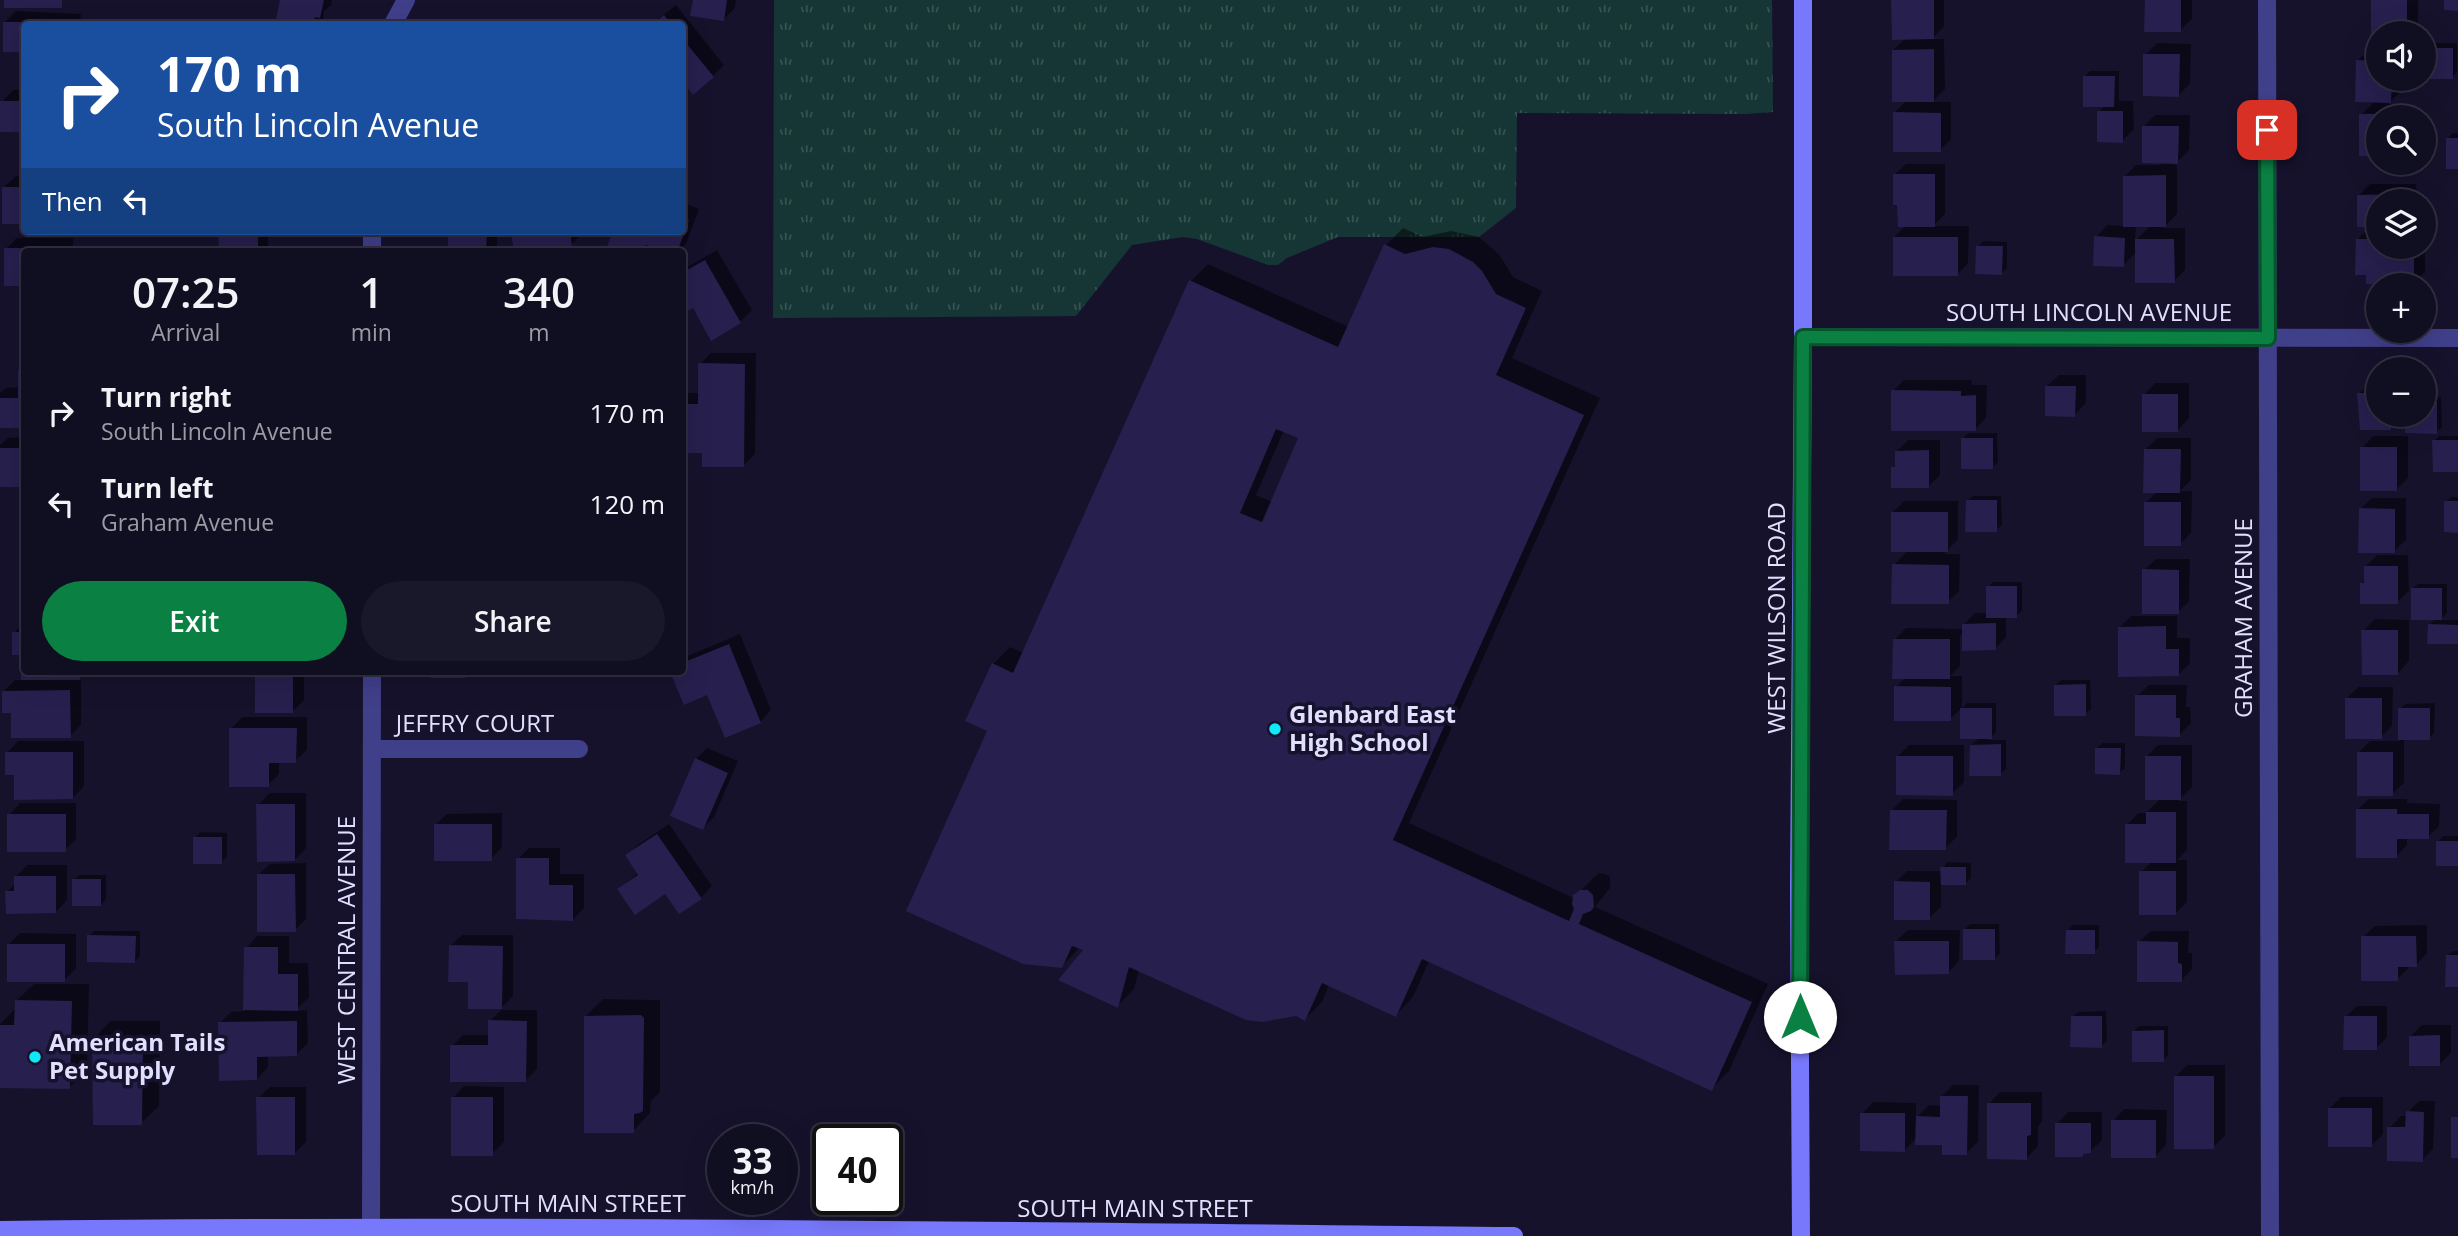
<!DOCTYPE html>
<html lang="en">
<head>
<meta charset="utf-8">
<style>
	body { margin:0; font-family:"Open Sans",sans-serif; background:#19172a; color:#f1f3f6; height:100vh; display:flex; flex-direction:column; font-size:26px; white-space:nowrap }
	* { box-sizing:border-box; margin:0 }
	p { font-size:23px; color:#9c9ca5 }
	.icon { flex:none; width:38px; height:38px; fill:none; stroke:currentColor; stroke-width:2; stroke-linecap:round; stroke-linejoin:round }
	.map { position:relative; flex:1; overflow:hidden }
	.side { position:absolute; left:21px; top:248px; width:665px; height:427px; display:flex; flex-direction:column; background:#100e21; border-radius:7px; box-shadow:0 7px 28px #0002,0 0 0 2px #302e3f }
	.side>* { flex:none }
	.hud { position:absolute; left:21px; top:21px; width:665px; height:214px; border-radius:7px; box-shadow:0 7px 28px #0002,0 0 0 2px #302e3f; background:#1a4fa0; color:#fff; overflow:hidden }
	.controls { position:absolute; left:2366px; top:21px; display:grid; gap:14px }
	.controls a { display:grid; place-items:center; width:70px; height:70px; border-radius:50%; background:#100e21; box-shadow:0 7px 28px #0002,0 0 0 2px #302e3f; font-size:35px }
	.speed { position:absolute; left:707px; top:1124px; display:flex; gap:14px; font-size:35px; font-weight:700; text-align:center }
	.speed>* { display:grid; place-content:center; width:91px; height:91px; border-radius:50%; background:#100e21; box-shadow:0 7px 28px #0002,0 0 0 2px #302e3f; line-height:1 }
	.speed small { font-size:18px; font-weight:400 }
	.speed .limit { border:4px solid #111; border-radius:10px; background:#fff; color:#111 }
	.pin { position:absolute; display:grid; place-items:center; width:60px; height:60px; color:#fff; margin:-30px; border-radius:14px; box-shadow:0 4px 10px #0006 }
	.me { position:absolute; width:77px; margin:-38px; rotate:0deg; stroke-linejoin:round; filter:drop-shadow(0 0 5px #0008) }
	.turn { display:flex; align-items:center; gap:24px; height:147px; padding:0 21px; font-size:32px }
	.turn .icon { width:91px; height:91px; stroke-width:2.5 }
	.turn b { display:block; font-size:49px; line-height:60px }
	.then { display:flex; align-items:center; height:66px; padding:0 21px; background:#0003; gap:14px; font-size:26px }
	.eta { display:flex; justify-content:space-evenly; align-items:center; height:119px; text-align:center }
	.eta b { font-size:42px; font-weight:600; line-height:49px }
	.primary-button { display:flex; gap:14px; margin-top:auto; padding:14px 21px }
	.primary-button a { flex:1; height:80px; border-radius:42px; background:#0b8043; color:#fff; font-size:28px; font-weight:600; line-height:80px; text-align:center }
	.primary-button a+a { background:#19172a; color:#f1f3f6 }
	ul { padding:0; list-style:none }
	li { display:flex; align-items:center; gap:21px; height:91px; padding:0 21px }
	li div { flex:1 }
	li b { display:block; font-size:26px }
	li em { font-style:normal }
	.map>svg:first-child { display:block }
	.park { fill:url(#park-tufts) }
	.shadow { fill:#0007; fill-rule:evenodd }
	.building { fill:#271f4d; fill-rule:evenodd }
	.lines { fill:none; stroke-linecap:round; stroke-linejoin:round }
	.street { stroke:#403f8a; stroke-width:18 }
	.secondary { stroke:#7878fc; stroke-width:18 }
	.route-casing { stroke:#07532c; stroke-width:18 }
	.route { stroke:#0b8043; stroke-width:12 }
	.poi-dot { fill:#10e7f9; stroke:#16122c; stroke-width:2.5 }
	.labels { text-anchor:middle; stroke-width:7; stroke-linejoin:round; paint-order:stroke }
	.street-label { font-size:24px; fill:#e1dffe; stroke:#16122c }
	.poi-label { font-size:24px; font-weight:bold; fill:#e1dffe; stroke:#16122c; text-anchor:start }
</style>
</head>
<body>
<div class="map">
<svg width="2458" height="1236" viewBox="0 0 2458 1236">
	<defs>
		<pattern id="park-tufts" width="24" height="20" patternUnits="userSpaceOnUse" patternTransform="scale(1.75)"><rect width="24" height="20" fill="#153634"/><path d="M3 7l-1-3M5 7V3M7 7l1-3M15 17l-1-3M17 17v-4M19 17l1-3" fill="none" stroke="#375352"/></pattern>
	</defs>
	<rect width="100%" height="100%" fill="#16122c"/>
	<!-- park -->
	<path class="park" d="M774,0H1772L1773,112L1746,114L1517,113L1516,208L1479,237H1338L1287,258L1278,265H1268L1197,239L1183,237L1132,245L1076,316L773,318Z"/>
	<!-- shadow -->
	<path class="shadow" d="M282,0H332L331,5L324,11L322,24H277Z
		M695,0H736L735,8L723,20Z
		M1893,0H1944V26L1932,39H1944L1945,89L1932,102H1951V139L1940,150L1894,113L1907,100L1893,50L1906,38Z
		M2146,0H2192V19L2180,30Z
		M2372,0H2418V24L2409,33H2378V36H2372Z
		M676,5L724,65L713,76L682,78V24H652Z
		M16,11L81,14L80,24H24V51L4,50L5,22Z
		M2157,43L2191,44L2190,83L2179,95L2145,55Z
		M2428,43H2457V72L2452,78H2424V47Z
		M2369,50H2378V79H2402V90L2388,104H2406V117H2378V155H2361V115L2375,101L2357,61Z
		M2090,71H2119V101H2133L2134,129L2122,141L2099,112L2105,105L2085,76Z
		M13,90H24V130H2V102Z
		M2155,115H2190L2189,150L2174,165H2177V214L2163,228H2185V270L2174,281L2137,252L2123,265L2096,237L2107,225L2125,226V176L2136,165H2161L2144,126ZM2136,226H2150L2135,241Z
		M2453,133H2458V167L2448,138Z
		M1906,164H1945V214L1933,226H1969L1968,263L1957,275L1894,237L1907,225L1894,175Z
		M16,176H24V222H4V187Z
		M2370,184H2416L2417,201H2378L2377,225L2378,247H2424L2425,243V272L2413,283L2357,240L2372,225L2359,195Z
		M682,202L699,209L686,244L677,252H667L652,246L649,252H607L615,231H682Z
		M1403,228L1423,237L1451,231L1479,237L1499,254L1513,277L1542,291L1512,358L1600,398L1409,823L1574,898L1593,878L1599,873L1605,874L1610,877V888L1595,907L1768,984L1729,1071L1712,1088L1429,961L1413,997L1396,1015L1329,985L1322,1002L1305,1019L1139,970L1134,989L1117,1006L1086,949L1080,947L1062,966L989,730L993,664L1010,647L1024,653L1191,281L1208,264L1349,327L1386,245ZM1284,430L1300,437L1272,502L1256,495Z
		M220,231H298L295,234H268V247L263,252H220Z
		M424,231H497V252H450V231Z
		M513,231H583V233L572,244L516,252Z
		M17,238H73V252H24V284H6V249Z
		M1983,241L2007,242V268L2002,273L1978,247Z
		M717,250L752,310L740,322L712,338L694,306L682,312V270Z
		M711,353H756L755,454L743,466L703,452L686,440H682V396L685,393H699L700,364Z
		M24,366V426H0V393L6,388L20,387V371Z
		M2059,375H2086V403L2074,415L2047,386Z
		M1904,380H1972L1971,385H1987L1986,418L1975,429L1893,391Z
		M2370,382H2378V415H2402L2390,429L2362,428L2359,394Z
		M2155,383H2189V418L2178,430L2144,395Z
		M2424,397H2441L2442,427L2436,432H2407V415H2424Z
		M1968,433H1997L1998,462L1992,468L1963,438Z
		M2373,436H2408V478L2396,490L2362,448Z
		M2439,436H2458V470L2434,441Z
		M24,437V485H0V445L8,438Z
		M2157,438H2191V480L2180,491H2192L2191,533L2180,544L2146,502L2157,492L2145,450Z
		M1908,440H1940V475L1928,487L1893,468L1897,464V451Z
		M1973,496H2001L2002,525L1996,530L1967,501Z
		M2451,497H2458V531L2446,502Z
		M2372,498H2406V540L2394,551L2360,509Z
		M1904,501H1958V539L1944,554H1960L1959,591L1948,602L1894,565L1908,550L1892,513Z
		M2377,555H2408L2409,591L2397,602L2362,583L2365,580V567Z
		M2156,559H2190L2189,601L2178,612L2144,570Z
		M1993,582H2022V611L2016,616H2006V637L1995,649L1960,635V666L1950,676H1962V709L1967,703H1996V732L1988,740H2006V769L2000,774L1971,745L1979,738L1962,737V708L1950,719L1896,687L1906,677L1894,640L1906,628L1964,629L1963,625L1975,613H1987L1988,587Z
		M2418,584H2447V613L2440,620H2458V642L2429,625L2436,618L2412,589Z
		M2131,616H2177V638H2190V663L2179,674L2120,627Z
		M2375,619L2409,620V661L2398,673L2363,631Z
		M24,622V672H85L78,680H81V725L70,736L13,711L4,691L15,680H23V653L14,633Z
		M740,634L771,710L760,722L672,672H682L683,658Z
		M256,672H304V700L293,711Z
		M2061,680H2090L2091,709L2085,714L2056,685Z
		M2149,685H2187L2186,707H2190L2191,723L2179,735L2137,696Z
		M2358,687H2393L2392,726L2381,737L2347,698Z
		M2435,703L2434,733L2429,738H2404V783L2392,794L2359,752L2370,741H2400V709L2405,704Z
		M242,717H307V750L295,761H279V774L268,785L231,729Z
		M18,741H84V786L73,798L16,773L7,753Z
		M2102,743H2125V768L2119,773L2097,748Z
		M1909,745H1964V782L1952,794L1898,756Z
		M2158,745H2192V787L2178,801H2187V850L2177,860H2187V902L2175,914L2141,872L2151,862L2127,825L2138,813H2146L2161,798L2147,756Z
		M707,748L738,761L714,817L703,828L696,759Z
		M270,793H306V848L295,860L258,805Z
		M1903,799L1957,800V837L1945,848L1891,811Z
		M2369,799H2407V803L2440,804L2439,826L2428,837H2407V845L2396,857L2357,810Z
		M20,803H76V839L65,850L9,815Z
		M502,813V847L491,859L435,825L447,814Z
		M669,824L712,886L701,898L666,892L619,889L639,872L627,855L639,844Z
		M200,832L227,833V857L221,862L195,838Z
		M2443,836H2458V864L2438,842Z
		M529,848H560V874H584V908L573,920L518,859Z
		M1947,862L1971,863V878L1966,883H1941V907L1929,918L1896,882L1907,871H1942Z
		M306,863V919L295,930L258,875L270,864Z
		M27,865H67V900L56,912L7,892L16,883V877Z
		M79,875H106V899L101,905L74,880Z
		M1970,924H1999L2000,953L1994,959L1965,929Z
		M2073,925H2099V947L2094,952L2067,931Z
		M2427,925V953L2416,965H2409V968L2397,979L2363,937L2375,926Z
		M1908,930H1960L1959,961L1948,973L1896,941Z
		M94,931H140V956L135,961L89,936Z
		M2151,931H2189L2188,953H2192V969L2181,981L2139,942Z
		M20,933L76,934V969L64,980L8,945Z
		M462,935H513V996L501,1008L470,980L450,946Z
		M257,936H289V963H308L309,997L295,1011L307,1010L308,1043L296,1055H268V1067L257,1079L220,1023L231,1012L245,1011L246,948Z
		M2453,951H2458V985L2447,956Z
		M34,984H89L87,1069L70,1087L0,1086V1024L16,1008V1001Z
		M603,999L660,1000V1092L651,1101L650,1113L633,1131L586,1016Z
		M2357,1006H2387V1037L2376,1049L2345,1017Z
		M501,1010H537V1069L526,1080L452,1046L463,1035H490V1021Z
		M2106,1011L2107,1041L2101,1046L2072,1017L2078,1012Z
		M111,1021H160L159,1106L141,1123L94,1038Z
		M2422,1025H2451V1053L2440,1064L2411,1036Z
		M2139,1026H2168V1055L2163,1060L2134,1031Z
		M2187,1065H2225V1136L2213,1147L2176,1076Z
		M1953,1085H1979L1978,1142L1966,1153L1944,1144L1917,1137L1905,1150L1862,1114L1873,1102L1916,1103V1118L1929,1105L1942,1106V1096Z
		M464,1086L504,1087V1142L492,1154L453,1098Z
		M270,1087H306V1142L295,1153L258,1098Z
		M2000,1092H2042V1122L2038,1126V1146L2027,1158L1989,1104Z
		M2341,1097H2383V1134L2372,1145L2330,1108Z
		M2419,1101H2435L2433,1149L2422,1160L2389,1128L2401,1116H2407L2408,1112Z
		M2124,1109L2167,1110L2166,1145L2155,1157L2113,1121Z
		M2068,1112H2102V1140L2090,1152H2085L2082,1155L2057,1124Z"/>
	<!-- building -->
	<path class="building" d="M4,0H62V8H4Z
		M280,0H324L320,18L315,17L313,24H275Z
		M693,0H727L724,21L690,16Z
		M1891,0H1934V39L1892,40Z
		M2145,0H2181V32H2144Z
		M2371,0H2407V33H2378V37H2371Z
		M2444,0H2458V11L2444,10Z
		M664,15L671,24H653Z
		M3,22H33V24H24V52H3Z
		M682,38L714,77L693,95L682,81Z
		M2424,48H2453V79H2424Z
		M1934,49V102H1892V50Z
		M2143,54H2180L2179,97L2143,96Z
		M2356,60L2378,61V79H2392L2391,103L2355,102Z
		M2083,76H2115L2114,107H2083Z
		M0,101H24V132H0Z
		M2097,111H2123V143L2097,142Z
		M1893,112L1941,113V152H1893Z
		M2359,114H2396V117H2378V157L2359,156Z
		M2142,126H2179L2178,164L2142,163Z
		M2446,138H2458V169H2446Z
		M1893,174H1935V227H1898L1897,205H1893Z
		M2166,175V227H2123V176Z
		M2,187H24V224H2Z
		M2406,194V201H2378V227H2357V195Z
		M682,217L689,220L677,252H663L646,245L644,252H605L613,231H682Z
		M218,231H296V235H258V252H219Z
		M448,231H487L486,252H448Z
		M511,231H570L572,246L536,252H514Z
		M2094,236L2125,238L2124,267L2093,266Z
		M1893,237H1958V276H1893Z
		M2135,239H2174L2175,283H2135Z
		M2356,239H2378V247H2383V253H2414V285L2366,284V275H2355Z
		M1384,244L1405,254L1433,247L1449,249L1473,262L1482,271L1496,294L1526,308L1496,375L1584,415L1393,840L1569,921L1574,909L1572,904L1573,895L1580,890H1588L1593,895L1594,907L1591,911L1583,914L1579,924L1752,1002L1712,1091L1422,959L1396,1017L1322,983L1305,1021L1296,1016L1262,1022L1246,1020L1129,967L1118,1008L1058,980L1083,950L1072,946L1062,968L1023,964L906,911L987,731L965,721L992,663L1013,673L1189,280L1338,347ZM1276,429L1298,438L1262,522L1240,513Z
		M1976,246H2003L2002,275L1975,274Z
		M4,248H63V252H24V286H4Z
		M705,260L741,323L711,341L693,308L682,314V273Z
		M698,363L745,364L744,467H702V453H684L682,404H698Z
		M18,370H24V428H0V398H18Z
		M2045,386H2076L2075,417L2045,416Z
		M1891,390L1961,391V396L1976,395V431H1891Z
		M2357,393H2378V415H2391V430H2360Z
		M2142,394H2178V432H2142Z
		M2424,402H2437V434L2405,433V415H2424Z
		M1961,438H1993V469H1961Z
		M2432,440H2458V472H2433Z
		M2360,447H2397V491H2360Z
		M0,448H24V487H0Z
		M2144,449H2181L2180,493H2143Z
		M1929,450V488H1891V467H1895V451Z
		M1966,500H1997V532H1965Z
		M2444,501H2458V533L2444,532Z
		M2144,502H2181V546H2144Z
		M2359,508L2395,509V553H2358Z
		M1891,512H1948V552H1891Z
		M1892,564L1949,565V604H1891Z
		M2364,566H2398V604H2360V583H2364Z
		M2142,569L2179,570V614H2142Z
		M1986,586H2017V618H1986Z
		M2411,588H2442V620H2411Z
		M1996,623V650L1962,651V624Z
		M2428,624L2458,625V644H2427Z
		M2166,626V649H2179V676L2118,677V627Z
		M2361,630H2398V675H2362Z
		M12,632H24V672H80V680H21V655H12Z
		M1893,639H1950V679H1892Z
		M729,644L761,723L725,738L707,695L684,705L670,672H682V663Z
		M255,672H293V713H255Z
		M431,672H465V678H431Z
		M2086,684V716H2054V685Z
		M1894,686L1951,687V721H1894Z
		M70,690L71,738H11V713H2V691Z
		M2135,695H2176V718H2180V737L2135,736Z
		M2345,698H2382V739H2345Z
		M1960,708H1992V739H1960Z
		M2398,708H2430V740H2398Z
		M229,728H297L296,763H269V787H229Z
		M2001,744V776H1969L1970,745Z
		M2095,748H2121L2120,775L2095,774Z
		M5,752H73V799L14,800V775H5Z
		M2357,752H2393V796H2357Z
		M1896,756H1953V796L1896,795Z
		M2145,756H2181V800H2145Z
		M695,758L728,773L703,830L670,816Z
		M256,804H295V861L257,862Z
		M2356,809H2397V814H2429V839H2397V858H2356Z
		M1890,810H1947L1946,850H1889Z
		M2146,812H2176V863H2125V824H2146Z
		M7,814H66V852H7Z
		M434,824H492V861H434Z
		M657,834L702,899L679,914L665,894L635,915L617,889L638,875L625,855Z
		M193,837H222V864H193Z
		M2436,841H2458V866H2436Z
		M516,858H549V885H573V921L516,919Z
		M1940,867H1966V885H1941Z
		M2139,871H2176V915H2139Z
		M257,874H295L296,932H257Z
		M14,876H56V913L6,914L5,891H14Z
		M72,879H101V906H72Z
		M1894,881L1930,882V920H1894Z
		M1963,929H1995V960H1963Z
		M2066,930H2095V954H2065Z
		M87,935L136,936L135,963L87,962Z
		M2361,936H2416L2417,967H2398V981H2361Z
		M1894,941H1949V974L1895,975Z
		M2137,941L2178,942V963L2182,964V982H2137Z
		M7,944H65V982H7Z
		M449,945L503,946L502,1009H468V982H448Z
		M244,947H278V974H298V1011L243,1010Z
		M2446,955H2458V987H2445Z
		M15,1000L72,1001L70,1089L0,1088V1025H14Z
		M641,1015L644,1018L643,1111L640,1113L634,1114V1133H584V1016Z
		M2071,1016H2102V1048L2070,1047Z
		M2344,1016H2377V1050H2343Z
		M488,1020L527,1021L526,1082H450V1045H488Z
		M297,1021V1056L257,1057V1080L219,1081L218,1022Z
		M2164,1030V1062H2132V1031Z
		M2440,1035V1066H2409V1036Z
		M92,1037L143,1038L142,1125H93Z
		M2174,1076H2214V1149H2174Z
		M1940,1096H1968L1967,1155H1942V1145H1915L1916,1116L1940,1117Z
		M256,1097H295V1155H257Z
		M451,1097H493V1156H451Z
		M1987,1103H2031V1135L2027,1136V1160L1987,1159Z
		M2328,1108H2372V1147H2328Z
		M2406,1111L2424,1112L2423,1162L2387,1161V1127H2405Z
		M1860,1113H1905V1152L1860,1151Z
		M2451,1117H2458V1158H2451Z
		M2111,1120H2156V1158H2111Z
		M2055,1123H2091V1153L2083,1154V1157H2055Z"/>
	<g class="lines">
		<!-- street -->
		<path class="street" d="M2267,0L2270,1236
			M393,24L406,0
			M372,231V252
			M1803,337L2458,338
			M372,749H579
			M371,1236L372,672"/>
		<!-- secondary -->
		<path class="secondary" d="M0,1230C505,1224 1010,1231 1514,1236
			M1801,1236L1799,887L1803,337V0"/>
	</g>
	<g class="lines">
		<defs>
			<path id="route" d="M1800,1017L1803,337L2268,338L2267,130"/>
		</defs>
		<!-- route casing -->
		<use href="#route" class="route-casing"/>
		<!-- route -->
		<use href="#route" class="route"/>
	</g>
	<!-- markers -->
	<g class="poi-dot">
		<circle cx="1275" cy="729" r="7"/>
		<circle cx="35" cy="1057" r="7"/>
	</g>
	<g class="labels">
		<!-- street labels -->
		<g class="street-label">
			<text x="2089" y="321">SOUTH LINCOLN AVENUE</text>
			<text transform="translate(1777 618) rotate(-90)" y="8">WEST WILSON ROAD</text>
			<text transform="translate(2244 618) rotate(-90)" y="8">GRAHAM AVENUE</text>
			<text x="475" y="732">JEFFRY COURT</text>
			<text transform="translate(347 950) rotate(-90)" y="8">WEST CENTRAL AVENUE</text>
			<text x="568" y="1212">SOUTH MAIN STREET</text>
			<text x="1135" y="1217">SOUTH MAIN STREET</text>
		</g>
		<!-- poi labels -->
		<g class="poi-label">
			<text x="1289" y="723">Glenbard East<tspan x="1289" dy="28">High School</tspan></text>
			<text x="49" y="1051">American Tails<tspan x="49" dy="28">Pet Supply</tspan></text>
		</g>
	</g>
</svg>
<div class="controls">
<a><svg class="icon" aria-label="sound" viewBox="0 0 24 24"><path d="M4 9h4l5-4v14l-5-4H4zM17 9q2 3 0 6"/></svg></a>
<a><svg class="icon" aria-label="search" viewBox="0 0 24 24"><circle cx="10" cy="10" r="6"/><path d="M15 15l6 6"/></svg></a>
<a><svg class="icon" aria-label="layers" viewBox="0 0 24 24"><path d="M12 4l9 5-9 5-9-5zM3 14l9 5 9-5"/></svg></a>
<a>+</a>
<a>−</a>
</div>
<div class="speed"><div>33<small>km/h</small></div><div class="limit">40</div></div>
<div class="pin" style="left:2267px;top:130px;background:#d93025"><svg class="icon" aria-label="arrive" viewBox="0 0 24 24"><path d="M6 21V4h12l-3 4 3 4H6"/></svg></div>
<svg class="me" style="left:1800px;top:1017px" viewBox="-20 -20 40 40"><circle r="19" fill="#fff"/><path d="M0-13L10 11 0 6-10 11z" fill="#0b8043"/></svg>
<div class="hud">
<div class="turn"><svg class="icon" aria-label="right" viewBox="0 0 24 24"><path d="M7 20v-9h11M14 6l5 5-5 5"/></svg><div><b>170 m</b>South Lincoln Avenue</div></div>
<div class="then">Then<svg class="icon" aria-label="left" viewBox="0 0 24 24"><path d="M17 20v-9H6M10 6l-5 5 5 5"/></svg></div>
</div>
<section class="side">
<div class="eta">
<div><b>07:25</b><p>Arrival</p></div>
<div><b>1</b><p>min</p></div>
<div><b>340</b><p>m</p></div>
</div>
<ul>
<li><svg class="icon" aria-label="right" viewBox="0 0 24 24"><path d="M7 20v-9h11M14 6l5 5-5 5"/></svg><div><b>Turn right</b><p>South Lincoln Avenue</p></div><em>170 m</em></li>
<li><svg class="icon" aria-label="left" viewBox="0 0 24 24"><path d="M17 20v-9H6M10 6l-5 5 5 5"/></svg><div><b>Turn left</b><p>Graham Avenue</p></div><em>120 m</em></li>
</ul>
<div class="primary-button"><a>Exit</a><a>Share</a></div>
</section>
</div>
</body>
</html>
